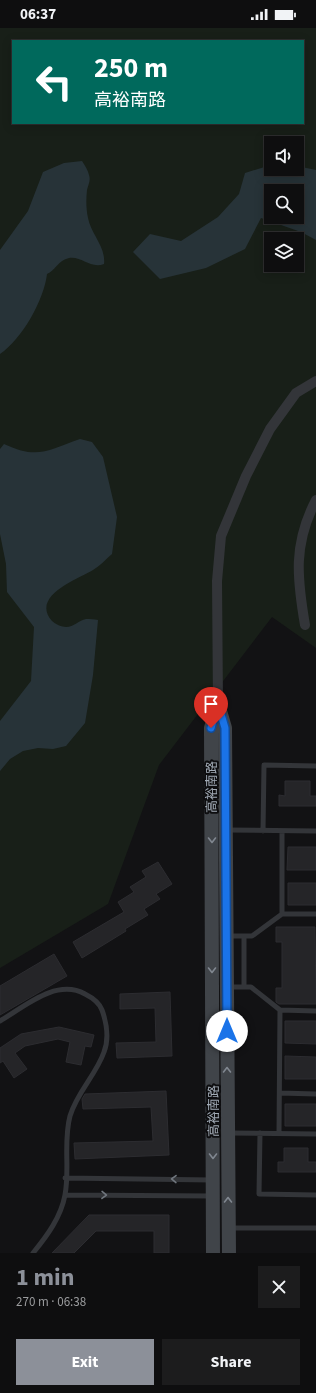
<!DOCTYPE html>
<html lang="en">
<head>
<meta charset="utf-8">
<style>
	body { margin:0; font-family:"Source Sans 3","Noto Sans SC",sans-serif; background:#1c1c1d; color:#f1f3f6; height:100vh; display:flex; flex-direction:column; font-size:15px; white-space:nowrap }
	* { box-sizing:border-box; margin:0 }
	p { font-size:13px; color:#9b9c9e }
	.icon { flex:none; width:22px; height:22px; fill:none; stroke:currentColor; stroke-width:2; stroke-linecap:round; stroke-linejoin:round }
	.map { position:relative; height:1225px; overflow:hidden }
	.details { display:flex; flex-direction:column; background:#0e0e0f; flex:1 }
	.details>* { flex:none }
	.banner { position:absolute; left:12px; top:12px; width:292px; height:84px; border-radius:0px; box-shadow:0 2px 10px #0003,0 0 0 1px #2e2e2f; background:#00695c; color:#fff; overflow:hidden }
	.controls { position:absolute; left:264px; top:108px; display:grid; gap:8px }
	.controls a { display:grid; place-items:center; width:40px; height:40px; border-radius:0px; background:#0e0e0f; box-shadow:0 2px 10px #0003,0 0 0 1px #2e2e2f; font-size:20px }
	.pin { position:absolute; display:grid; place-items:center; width:34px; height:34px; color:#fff; margin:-41px -17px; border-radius:50% 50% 50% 0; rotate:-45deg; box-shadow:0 0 4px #0007 }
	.pin .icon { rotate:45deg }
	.me { position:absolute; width:44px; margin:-22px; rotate:0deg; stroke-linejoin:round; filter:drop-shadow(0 0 3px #0008) }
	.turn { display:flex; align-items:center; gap:14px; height:84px; padding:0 16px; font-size:18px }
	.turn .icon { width:52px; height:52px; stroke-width:2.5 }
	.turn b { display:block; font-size:28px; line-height:34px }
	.round { display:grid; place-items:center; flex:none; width:42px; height:42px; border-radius:0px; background:#1c1c1d }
	.overview { display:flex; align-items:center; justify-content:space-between; height:68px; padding:0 16px }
	h1 { font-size:24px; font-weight:700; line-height:30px; color:#8c9099 }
	.primary-button { display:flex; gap:8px; margin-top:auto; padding:8px 16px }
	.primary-button a { flex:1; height:46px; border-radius:0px; background:#8c9099; color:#fff; font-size:16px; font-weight:700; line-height:46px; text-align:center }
	.primary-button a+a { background:#1c1c1d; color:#f1f3f6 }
	.status { display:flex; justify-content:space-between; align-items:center; height:28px; padding:0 20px; background:#0e0e0f; direction:ltr }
	.status svg { height:11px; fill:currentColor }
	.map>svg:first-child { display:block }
	.green { fill:#181f18; fill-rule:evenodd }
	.water { fill:#273338; fill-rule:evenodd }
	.building { fill:#252528; stroke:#2c2c30 }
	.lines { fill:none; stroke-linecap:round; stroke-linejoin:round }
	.lane { stroke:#333539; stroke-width:5 }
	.street { stroke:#333539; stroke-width:10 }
	.secondary { stroke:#404449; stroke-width:14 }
	.oneway { stroke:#808790 }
	.oneway2 { stroke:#70767e }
	.route-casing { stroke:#114b97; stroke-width:10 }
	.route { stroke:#1a73e8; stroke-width:7 }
	.labels { text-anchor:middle; stroke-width:4; stroke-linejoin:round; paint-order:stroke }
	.street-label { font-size:13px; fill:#a2abb6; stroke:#0d0d0f }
</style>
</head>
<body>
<div class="status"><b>06:37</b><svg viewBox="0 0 49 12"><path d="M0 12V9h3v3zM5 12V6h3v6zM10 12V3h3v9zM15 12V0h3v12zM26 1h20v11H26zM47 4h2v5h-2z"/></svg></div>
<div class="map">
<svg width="316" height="1225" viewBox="0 0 316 1225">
	<rect width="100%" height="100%" fill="#121214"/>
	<!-- green -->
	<path class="green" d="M0,0H316V620L272,589L159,737L108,876L0,940ZM13,13H303V95H13ZM271,115H297V141H271ZM271,163H297V189H271ZM271,211H297V237H271Z"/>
	<!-- water -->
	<path class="water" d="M82,133C85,138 88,142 89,147C91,153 88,157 87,162C86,171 86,181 88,190C91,206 106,219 104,236C90,241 82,228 69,230C58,232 55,243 47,246C44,272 22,311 0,326V222L28,183L43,144L64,135Z
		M271,137V141H297V138L316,142V212L301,204L261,190L245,221L206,240L160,251L133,224L150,206L181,213L218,189L239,166L245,145ZM271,163H297V189H271Z
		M80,411L92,414L103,429L117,489L112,526C106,531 100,538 93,542C78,551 30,568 52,593C55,596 62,599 66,599C74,599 79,592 86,591C90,591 94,591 98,592L93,647L85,695L66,718L53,721L38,720L23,723L10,731L0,743V693L31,653L34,599L7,564L6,536L0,506V421L4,416C38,432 48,422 80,411Z"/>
	<!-- building -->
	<path class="building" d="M285,753H310V768H316V778H279V767L285,768Z
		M288,819H316V842H287Z
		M158,834L172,856L156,866L160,871L144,881L148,887L125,901L126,903L82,930L73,914L124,884L118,874L134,864L130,859L146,849L142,843Z
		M288,855H316V877H288Z
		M276,899H315L316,976H279L276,974V960H282V914H276Z
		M54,926L67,948L0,987V958Z
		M170,964L172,1028L117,1030L116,1015L156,1014L155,980L120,981V966Z
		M285,993H316V1016L285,1015Z
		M59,999L94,1007L91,1019L85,1018L81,1037L66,1034L70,1014L58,1011L25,1018L15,1025L27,1041L14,1050L3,1033L0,1035V1020L21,1006Z
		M285,1028L316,1029V1051H285Z
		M166,1063L169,1127L75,1131L74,1115L153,1113L151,1079L83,1081L82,1071L85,1066Z
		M285,1076H316V1098H285Z
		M284,1120H308V1134H316V1144H278V1134H284Z
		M89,1187H169V1225H154V1203H96L74,1225H52Z"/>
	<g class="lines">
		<!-- lane -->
		<path class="lane" d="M227,802L316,803
			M263,803L264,737L316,738
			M282,886V803
			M228,908H252L282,886H316
			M228,959H251L280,982L316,983
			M244,959V908
			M0,993C24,979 56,950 85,966C93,970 99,974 102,982C107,996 109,1011 104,1024C96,1047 77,1064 70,1088C63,1114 70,1141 65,1167C61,1189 47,1208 33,1225
			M280,1065L316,1066
			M229,1105L316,1106
			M260,1105L259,1166L316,1167
			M279,1105L280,982
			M65,1150L212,1152
			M65,1167L212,1168
			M229,1200H316"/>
		<!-- street -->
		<path class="street" d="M305,597C297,550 293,516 316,472
			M218,676L217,553L221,508L246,448L270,401L296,365L316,353"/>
		<!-- secondary -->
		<path class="secondary" d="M218,676L225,700L229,1225
			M213,1225L211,700L218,676"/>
	</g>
	<!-- one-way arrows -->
	<defs><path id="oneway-chevron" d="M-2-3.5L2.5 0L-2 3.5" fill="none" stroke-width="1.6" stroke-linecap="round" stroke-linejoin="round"/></defs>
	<g class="oneway">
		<use href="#oneway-chevron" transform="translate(212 812) rotate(90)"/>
		<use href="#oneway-chevron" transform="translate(212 942) rotate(90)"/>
		<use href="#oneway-chevron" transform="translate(227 1042) rotate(-90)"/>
		<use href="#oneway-chevron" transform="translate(213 1128) rotate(90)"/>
		<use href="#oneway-chevron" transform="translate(228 1172) rotate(-90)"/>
	</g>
	<g class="oneway2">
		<use href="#oneway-chevron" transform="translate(174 1151) rotate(-179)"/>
		<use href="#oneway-chevron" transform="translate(104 1167) rotate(1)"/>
	</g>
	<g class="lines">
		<defs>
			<path id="route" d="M211,700L218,676L225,700L227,1003"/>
		</defs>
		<!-- route casing -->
		<use href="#route" class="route-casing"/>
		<!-- route -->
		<use href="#route" class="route"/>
	</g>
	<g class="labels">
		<!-- street labels -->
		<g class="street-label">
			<text transform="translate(211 759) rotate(-90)" y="5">高裕南路</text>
			<text transform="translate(213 1083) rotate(-90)" y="5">高裕南路</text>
		</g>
	</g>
</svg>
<div class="controls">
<a><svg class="icon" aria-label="sound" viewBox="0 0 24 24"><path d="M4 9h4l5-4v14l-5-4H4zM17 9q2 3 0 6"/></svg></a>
<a><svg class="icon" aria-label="search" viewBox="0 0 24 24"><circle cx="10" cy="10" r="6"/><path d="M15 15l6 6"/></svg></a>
<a><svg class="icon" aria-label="layers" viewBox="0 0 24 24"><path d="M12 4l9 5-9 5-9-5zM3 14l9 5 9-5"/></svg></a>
</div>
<div class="pin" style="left:211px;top:700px;background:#d93025"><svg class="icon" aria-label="arrive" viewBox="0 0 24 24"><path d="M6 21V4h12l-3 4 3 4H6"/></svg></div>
<svg class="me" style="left:227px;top:1003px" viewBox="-20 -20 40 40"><circle r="19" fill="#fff"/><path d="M0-13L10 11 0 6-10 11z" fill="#1a73e8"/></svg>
<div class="banner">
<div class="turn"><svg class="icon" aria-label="left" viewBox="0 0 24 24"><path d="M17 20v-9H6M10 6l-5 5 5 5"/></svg><div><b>250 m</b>高裕南路</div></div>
</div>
</div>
<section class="details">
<div class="overview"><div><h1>1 min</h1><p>270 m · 06:38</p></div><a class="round"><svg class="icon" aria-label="close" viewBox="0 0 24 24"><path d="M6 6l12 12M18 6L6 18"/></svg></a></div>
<div class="primary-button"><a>Exit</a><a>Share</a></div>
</section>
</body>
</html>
